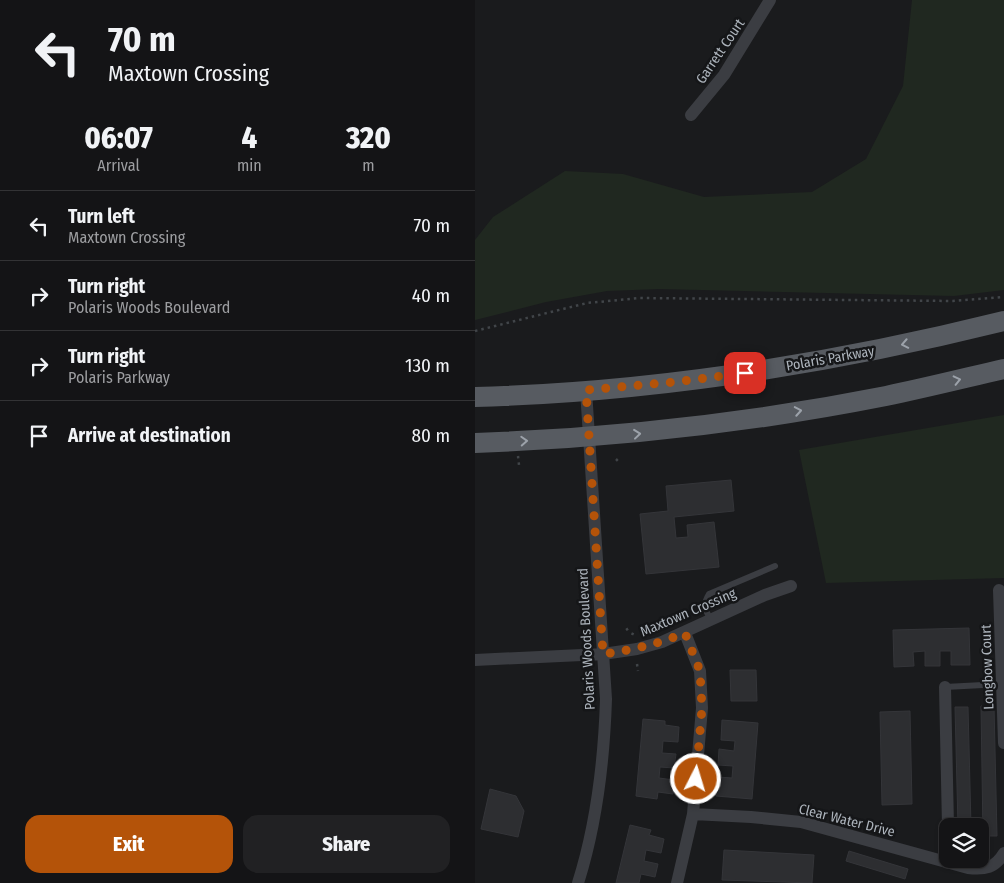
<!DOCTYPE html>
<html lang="en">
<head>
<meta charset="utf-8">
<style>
	body { margin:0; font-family:"Fira Sans Condensed",sans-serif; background:#212123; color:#f1f3f6; height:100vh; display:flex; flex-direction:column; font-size:19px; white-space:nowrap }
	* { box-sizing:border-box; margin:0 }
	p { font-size:16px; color:#9d9ea1 }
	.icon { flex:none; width:28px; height:28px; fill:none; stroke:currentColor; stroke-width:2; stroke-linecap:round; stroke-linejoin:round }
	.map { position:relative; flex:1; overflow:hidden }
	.panel { display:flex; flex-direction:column; background:#141416; width:475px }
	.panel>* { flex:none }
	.hud { background:#141416; color:#f1f3f6; overflow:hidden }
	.fabs { position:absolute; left:464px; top:818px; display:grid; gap:10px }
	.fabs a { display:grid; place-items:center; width:50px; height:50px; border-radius:10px; background:#141416; box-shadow:0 1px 4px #0004,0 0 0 1px #333335; font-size:25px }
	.pin { position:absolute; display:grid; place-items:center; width:42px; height:42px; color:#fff; margin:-21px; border-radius:10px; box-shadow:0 2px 8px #0006 }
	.me { position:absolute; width:55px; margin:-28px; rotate:5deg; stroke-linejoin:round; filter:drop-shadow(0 0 4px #0008) }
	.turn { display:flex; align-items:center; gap:18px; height:105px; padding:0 25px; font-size:22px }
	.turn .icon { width:65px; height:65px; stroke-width:2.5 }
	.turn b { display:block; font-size:35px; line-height:42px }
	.eta { display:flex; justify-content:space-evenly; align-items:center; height:85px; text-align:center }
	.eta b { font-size:30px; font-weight:800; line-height:35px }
	.action { display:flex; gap:10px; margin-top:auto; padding:10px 25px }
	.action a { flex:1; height:58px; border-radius:15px; background:#b45309; color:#fff; font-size:20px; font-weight:800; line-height:58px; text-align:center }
	.action a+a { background:#212123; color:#f1f3f6 }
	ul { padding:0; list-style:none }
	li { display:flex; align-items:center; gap:15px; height:70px; padding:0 25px; border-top:1px solid #333335 }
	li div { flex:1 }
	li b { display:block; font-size:19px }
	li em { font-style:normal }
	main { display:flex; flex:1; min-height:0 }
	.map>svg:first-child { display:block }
	.green { fill:#202820 }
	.building { fill:#2d2e31; stroke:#343539 }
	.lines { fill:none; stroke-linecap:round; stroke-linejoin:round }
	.path { stroke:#414549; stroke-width:2.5; stroke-dasharray:2.5 4; stroke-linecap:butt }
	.service { stroke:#3b3d42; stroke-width:6 }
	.minor { stroke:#3b3d42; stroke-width:12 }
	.primary { stroke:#575b61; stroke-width:20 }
	.oneway { stroke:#9ca2aa }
	.route { stroke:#b45309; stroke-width:9; stroke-dasharray:0 16.2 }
	.labels { text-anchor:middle; stroke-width:5; stroke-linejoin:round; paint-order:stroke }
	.street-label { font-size:14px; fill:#adb4bc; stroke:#151618 }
</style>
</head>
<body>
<main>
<section class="panel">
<div class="hud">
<div class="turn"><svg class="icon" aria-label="left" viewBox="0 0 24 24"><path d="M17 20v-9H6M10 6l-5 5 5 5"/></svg><div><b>70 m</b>Maxtown Crossing</div></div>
</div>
<div class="eta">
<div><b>06:07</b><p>Arrival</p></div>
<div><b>4</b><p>min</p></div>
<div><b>320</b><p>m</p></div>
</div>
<ul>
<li><svg class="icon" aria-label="left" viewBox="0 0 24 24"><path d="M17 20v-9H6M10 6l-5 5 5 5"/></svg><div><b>Turn left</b><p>Maxtown Crossing</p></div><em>70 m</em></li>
<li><svg class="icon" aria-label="right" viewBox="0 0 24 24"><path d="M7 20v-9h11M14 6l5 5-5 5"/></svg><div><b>Turn right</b><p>Polaris Woods Boulevard</p></div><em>40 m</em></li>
<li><svg class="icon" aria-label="right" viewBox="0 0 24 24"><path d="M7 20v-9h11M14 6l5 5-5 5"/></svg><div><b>Turn right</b><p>Polaris Parkway</p></div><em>130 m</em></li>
<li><svg class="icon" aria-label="arrive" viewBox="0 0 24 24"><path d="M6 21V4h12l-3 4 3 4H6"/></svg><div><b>Arrive at destination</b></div><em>80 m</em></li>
</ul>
<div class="action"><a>Exit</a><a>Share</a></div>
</section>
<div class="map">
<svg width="529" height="883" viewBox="0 0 529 883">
	<rect width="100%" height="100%" fill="#1a1b1d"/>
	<!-- green -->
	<path class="green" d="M437,0H529V290L479,296L184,289L132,291L71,302L0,320V240L18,217L90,171L148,174L229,197L337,192L391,159L428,86Z
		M529,415V578L351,583L324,450Z"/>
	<!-- building -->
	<path class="building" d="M256,480L259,511L199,517L201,538L213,537L212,525L239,522L244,567L171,574L165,514L193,511L191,486Z
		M494,628L495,665H476V651H465V666H450V651L438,652L439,666L419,667L418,630Z
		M255,670H281L282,701H256Z
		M506,706H519L522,836H508Z
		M480,707H493L496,826H483Z
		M435,711L437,804L407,805L405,712Z
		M168,719L190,721V725L204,727L203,742L188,741L187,753L201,754L199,768L185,767L184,778L199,780L198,794L183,792L182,799L161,796Z
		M247,720L283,723L277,799L241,796L243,777L257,778L258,766L243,765L244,749L259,751L260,741L246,740Z
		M15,789L41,796L49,811L43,837L6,829Z
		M155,825L176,830L174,835L189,839L186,853L171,850L169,861L183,864L180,877L166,874L164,883H141Z
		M249,850L339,855L337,883L247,880Z
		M374,851L433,869L430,879L371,861Z"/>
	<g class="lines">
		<!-- path -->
		<path class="path" d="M0,331L112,303L165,298L478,301L529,297
			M43,456L44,465
			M141,459L143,461
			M151,630L154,628
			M157,635L159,631
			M162,664L163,671"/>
		<!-- service -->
		<path class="service" d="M236,620C230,609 227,606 234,594L300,566
			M470,687L527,684"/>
		<!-- minor -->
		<path class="minor" d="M216,115L249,75L295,0
			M524,590L529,743
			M0,660L128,654L162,649L187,642L290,595L316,586
			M470,687L473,826
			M218,814L276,817L326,822L493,868C510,870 520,868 529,853
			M103,883C122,823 129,762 131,699L111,390
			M202,883L218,814L227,708L225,671L210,633"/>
		<!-- primary -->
		<path class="primary" d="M0,397C178,392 356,364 529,321
			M0,443C138,438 275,423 411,396C450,388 490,378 529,369"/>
	</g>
	<!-- one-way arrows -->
	<defs><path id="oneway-chevron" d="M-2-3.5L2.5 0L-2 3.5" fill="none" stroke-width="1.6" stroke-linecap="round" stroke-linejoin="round" transform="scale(1.25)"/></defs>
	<g class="oneway">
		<use href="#oneway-chevron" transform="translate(430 344) rotate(169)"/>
		<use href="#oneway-chevron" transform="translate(482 380) rotate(-13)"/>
		<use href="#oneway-chevron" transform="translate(323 411) rotate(-10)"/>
		<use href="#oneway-chevron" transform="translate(162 434) rotate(-6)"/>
		<use href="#oneway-chevron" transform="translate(49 441) rotate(-3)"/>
	</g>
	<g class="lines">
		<!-- route -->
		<path class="route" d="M221,779L227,708L225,671L210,633C183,644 157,650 128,654L111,390L200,382L270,373"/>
	</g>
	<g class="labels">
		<!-- street labels -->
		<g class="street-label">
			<text transform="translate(245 51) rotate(-56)" y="5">Garrett Court</text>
			<text transform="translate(355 358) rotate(-10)" y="5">Polaris Parkway</text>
			<text transform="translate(213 612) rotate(-23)" y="5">Maxtown Crossing</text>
			<text transform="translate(111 639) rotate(-93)" y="5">Polaris Woods Boulevard</text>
			<text transform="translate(512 667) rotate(-92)" y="5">Longbow Court</text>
			<text transform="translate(372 820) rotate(14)" y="5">Clear Water Drive</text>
		</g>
	</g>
</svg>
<div class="fabs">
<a><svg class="icon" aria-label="layers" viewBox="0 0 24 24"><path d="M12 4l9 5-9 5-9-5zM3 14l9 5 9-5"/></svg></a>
</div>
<div class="pin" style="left:270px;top:373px;background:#d93025"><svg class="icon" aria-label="arrive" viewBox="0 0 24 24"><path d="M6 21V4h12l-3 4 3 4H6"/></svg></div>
<svg class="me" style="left:221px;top:779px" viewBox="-20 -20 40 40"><circle r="17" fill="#b45309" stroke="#fff" stroke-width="3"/><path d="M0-11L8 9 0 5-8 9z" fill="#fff"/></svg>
</div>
</main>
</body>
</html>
